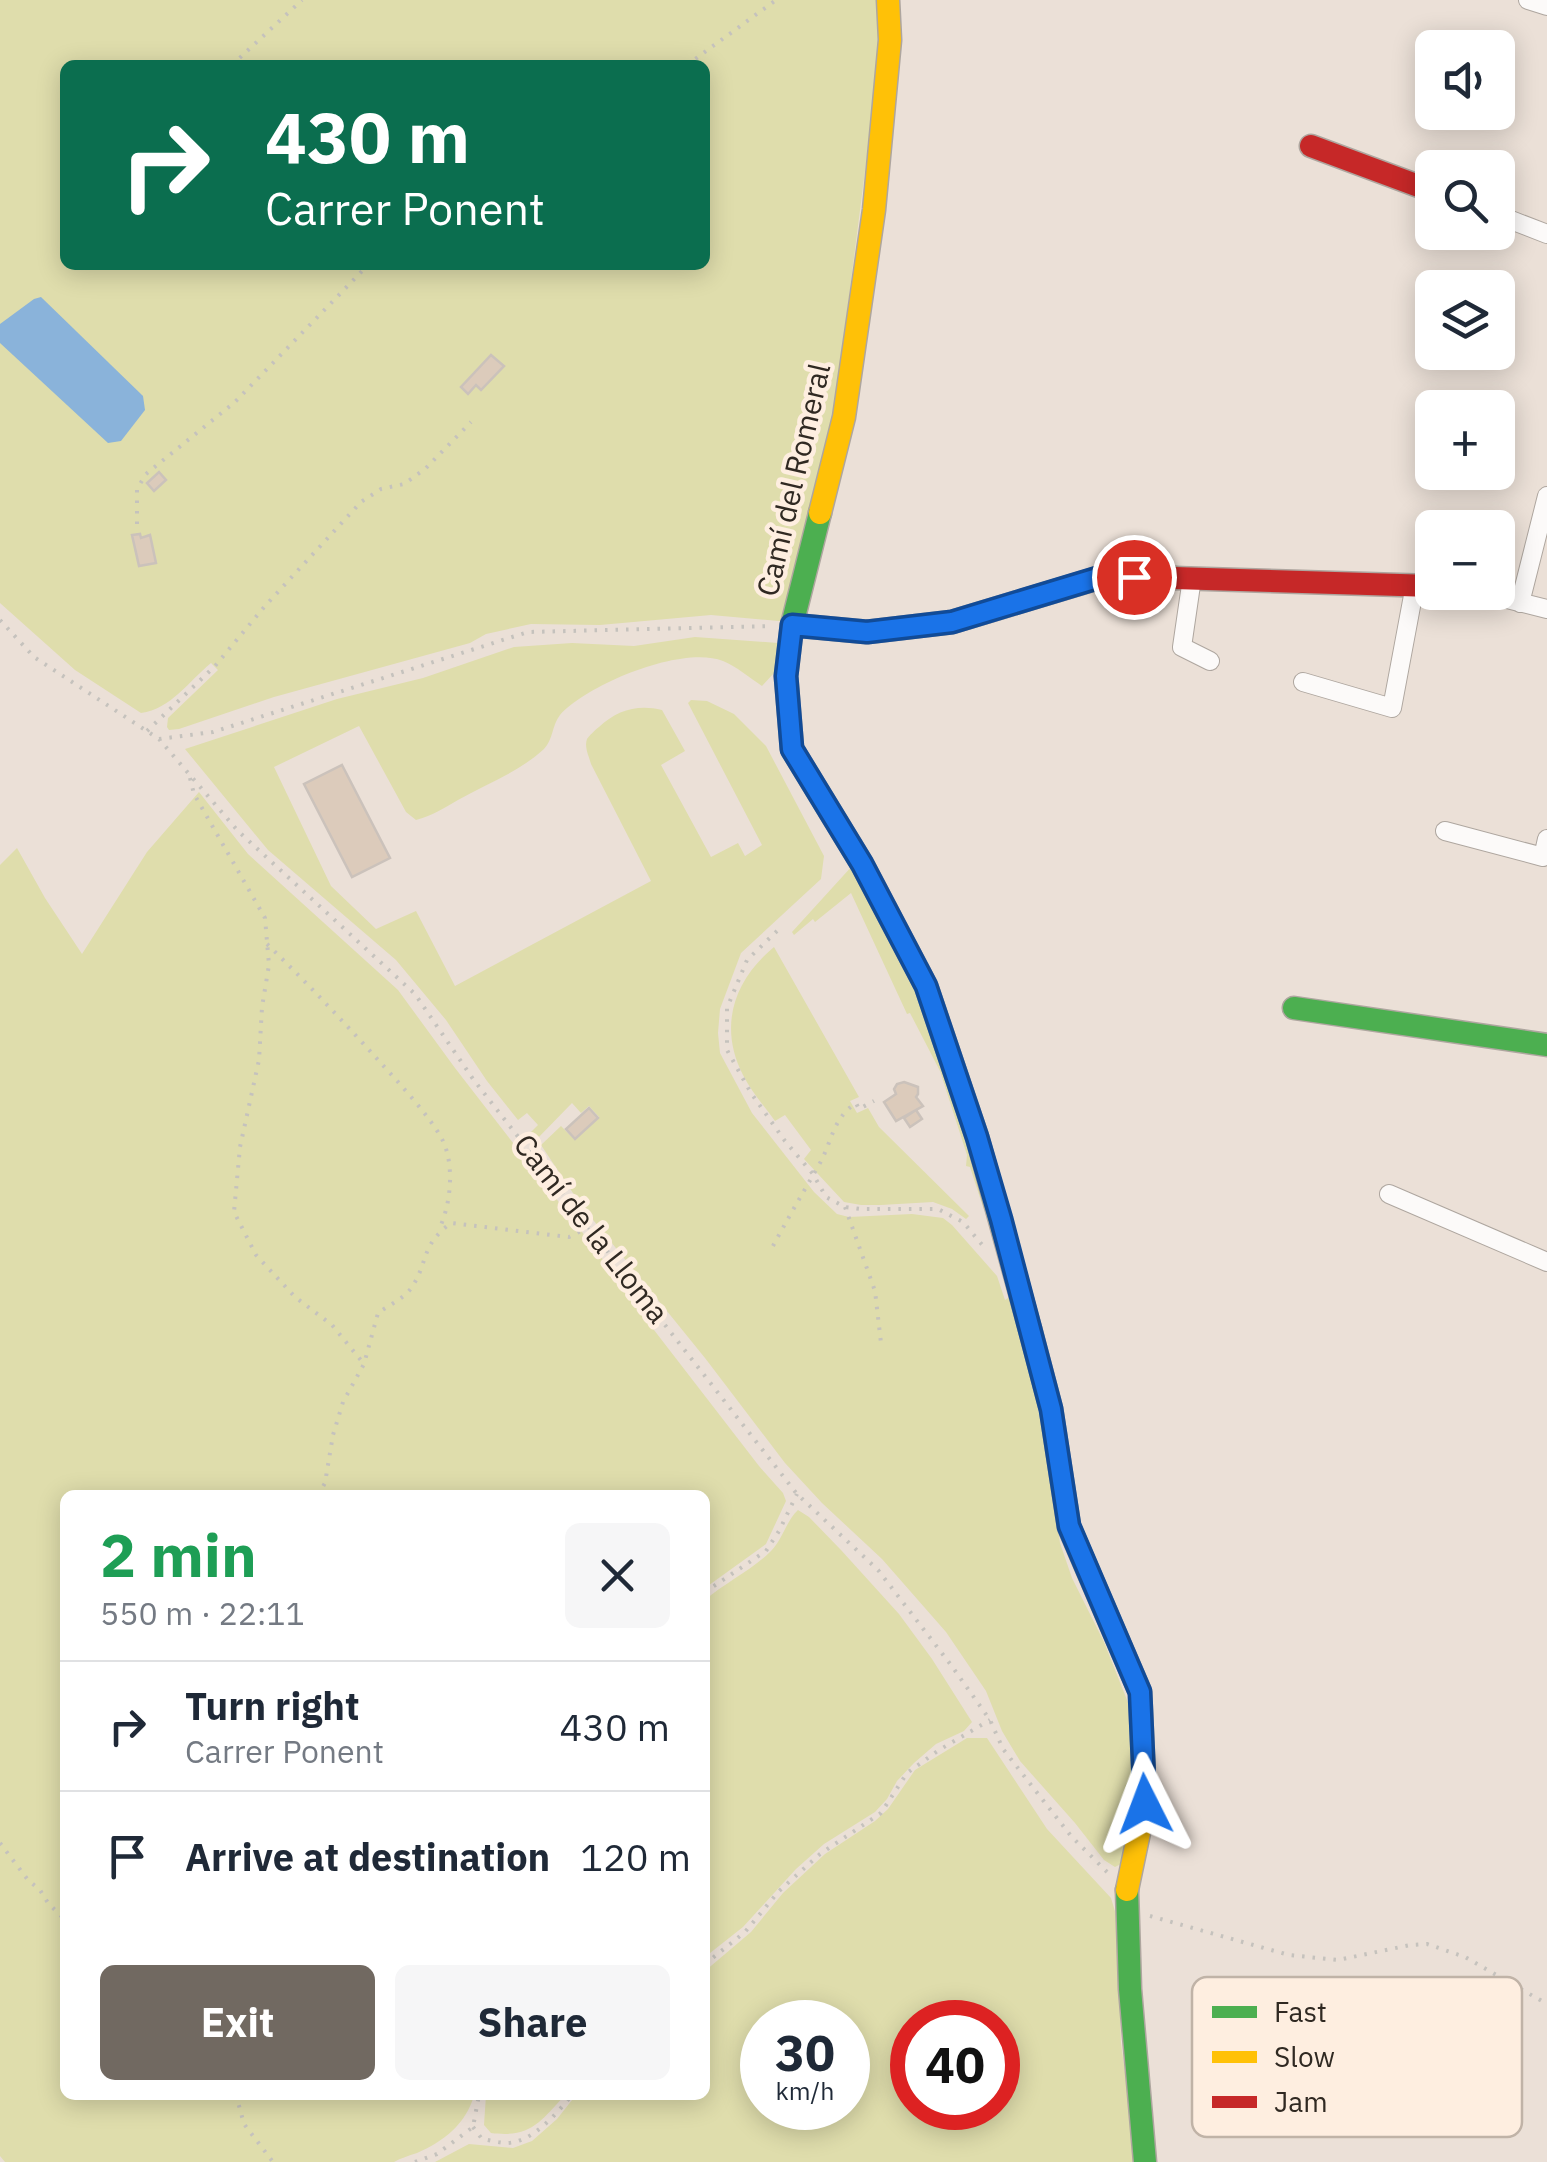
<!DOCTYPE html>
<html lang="en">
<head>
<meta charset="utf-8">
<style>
	body { margin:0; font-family:"IBM Plex Sans",sans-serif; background:#f6f6f7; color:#1f2937; height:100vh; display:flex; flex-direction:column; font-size:38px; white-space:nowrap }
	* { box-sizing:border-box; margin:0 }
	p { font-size:32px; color:#747a83 }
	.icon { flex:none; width:55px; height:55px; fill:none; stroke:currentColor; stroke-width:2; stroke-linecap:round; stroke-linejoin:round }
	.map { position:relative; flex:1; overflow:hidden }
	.details { position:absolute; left:60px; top:1490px; width:650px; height:610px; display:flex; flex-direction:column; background:#fff; border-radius:15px; box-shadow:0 5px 25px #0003 }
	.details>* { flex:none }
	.guide { position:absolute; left:60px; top:60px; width:650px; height:210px; border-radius:15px; box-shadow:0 5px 25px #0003; background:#0b6e4f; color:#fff; overflow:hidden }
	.buttons { position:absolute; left:1415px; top:30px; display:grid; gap:20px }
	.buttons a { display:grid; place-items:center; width:100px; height:100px; border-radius:15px; background:#fff; box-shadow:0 5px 25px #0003; font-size:50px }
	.speed { position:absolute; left:740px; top:2000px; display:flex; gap:20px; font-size:50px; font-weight:700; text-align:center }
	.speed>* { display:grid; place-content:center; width:130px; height:130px; border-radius:50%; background:#fff; box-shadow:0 5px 25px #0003; line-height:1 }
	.speed small { font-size:25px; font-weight:400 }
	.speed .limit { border:15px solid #d22; background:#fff; color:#111 }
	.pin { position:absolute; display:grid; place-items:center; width:85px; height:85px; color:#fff; margin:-42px; border:5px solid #fff; border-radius:50%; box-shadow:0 2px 10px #0007 }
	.me { position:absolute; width:110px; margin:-55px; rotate:357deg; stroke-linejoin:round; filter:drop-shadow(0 0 8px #0008) }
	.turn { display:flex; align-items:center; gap:35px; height:210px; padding:0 40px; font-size:45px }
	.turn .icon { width:130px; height:130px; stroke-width:2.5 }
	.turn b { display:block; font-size:70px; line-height:85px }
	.round { display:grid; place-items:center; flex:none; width:105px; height:105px; border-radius:15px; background:#f6f6f7 }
	.head { display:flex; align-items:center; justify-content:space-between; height:170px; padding:0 40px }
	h1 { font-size:60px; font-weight:800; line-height:75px; color:#1e9e55 }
	.primary-button { display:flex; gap:20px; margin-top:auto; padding:20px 40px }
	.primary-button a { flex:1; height:115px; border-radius:15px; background:#716961; color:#fff; font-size:40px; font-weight:800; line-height:115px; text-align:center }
	.primary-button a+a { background:#f6f6f7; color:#1f2937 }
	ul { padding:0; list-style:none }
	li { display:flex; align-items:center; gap:30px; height:130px; padding:0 40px; border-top:2px solid #e0e1e3 }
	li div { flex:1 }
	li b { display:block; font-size:38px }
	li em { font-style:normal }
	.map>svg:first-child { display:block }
	.green { fill:#dfddac; fill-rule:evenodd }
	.water { fill:#8ab3da }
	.building { fill:#dccbbb; stroke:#cbc2bb; stroke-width:2.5 }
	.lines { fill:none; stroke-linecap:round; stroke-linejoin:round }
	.street-casing { stroke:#aea69f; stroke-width:20 }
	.fast-casing { stroke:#aea69f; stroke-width:25 }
	.slow-casing { stroke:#aea69f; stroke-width:25 }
	.jam-casing { stroke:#aea69f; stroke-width:25 }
	.path { stroke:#c5c2bd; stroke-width:4; stroke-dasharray:2.5 8; stroke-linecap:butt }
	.street { stroke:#fcfaf9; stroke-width:18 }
	.fast { stroke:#4caf50; stroke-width:22 }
	.slow { stroke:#ffc107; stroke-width:22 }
	.jam { stroke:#c62828; stroke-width:22 }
	.route-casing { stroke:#114b97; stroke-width:25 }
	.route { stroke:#1a73e8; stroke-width:18 }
	.labels { text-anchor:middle; stroke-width:9; stroke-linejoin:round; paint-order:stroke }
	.street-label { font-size:30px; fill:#302922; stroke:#feeee0 }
	.key { fill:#feeee0; stroke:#c0b3a7; stroke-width:2.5 }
	.key-label { font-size:28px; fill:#302922 }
</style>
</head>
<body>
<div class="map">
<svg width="1547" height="2162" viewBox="0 0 1547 2162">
	<rect width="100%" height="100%" fill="#ebe0d7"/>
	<!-- green -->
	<path class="green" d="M0,0H879L880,53L836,399L788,619L779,621L711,615L600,625L531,624L486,634L470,643L274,697L179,729L169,730L167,727L168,718L218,670L211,663C189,681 171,709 141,713L75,670L0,603ZM65,65H705V265H65Z
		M695,637L778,643L774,673L762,686C750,678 736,666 723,661C682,645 588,684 560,715C552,725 553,740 544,749C519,772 488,783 458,800C444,808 432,816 416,820L406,812L359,726L274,767L331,886L376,929L416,911L455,986L651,881L591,764C589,756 584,747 587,739C588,737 597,728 599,727C617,710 638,704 662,710L685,751L661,765L711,857L738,843L745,856L762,845L688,703L691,700L707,701L734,714L766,746L824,856L821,879L741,953L720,1009L718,1033L720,1053L752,1113L814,1192L837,1214L849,1217L912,1214L943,1218L952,1225L997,1276L1005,1300L1011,1296L1033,1381L1050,1474L1060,1543L1072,1578L1104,1642L1129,1705L1135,1784L1127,1861L1115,1867L1104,1860L1075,1823L1020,1761L1002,1731L986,1691L946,1632L882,1559L822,1503L785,1463L705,1358L581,1205L541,1145L561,1126L575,1140L599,1117L589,1106L581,1113L572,1103L536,1140L530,1133L538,1125L527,1113L518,1120L487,1081L446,1020L396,960L268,850L185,749L337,699L423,678L514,647L572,643L634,646Z
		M199,792L248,854L398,990L455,1068L596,1250L654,1330L759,1466L783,1493L786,1501L766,1544L705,1588V1495H65V2095H474C467,2123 443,2142 417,2153C408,2156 401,2158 394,2162H5L0,2156V865L17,848L45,898L82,954L147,852Z
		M853,865L917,983L986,1209L984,1210L970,1167L966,1166L967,1155L940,1071L910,1013L907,1014L851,893L815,922L813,919L794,935L792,932Z
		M774,947L859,1097L850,1101L857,1113L868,1108L879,1127L969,1216L966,1219L952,1209L933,1202L881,1205H861L844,1202L804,1159L811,1150L785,1115L775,1121C764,1106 751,1091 743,1075C718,1026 734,980 774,947Z
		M798,1510L809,1517L841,1550L899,1614L932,1659L972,1722L964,1731L936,1744L914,1763L897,1781L887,1799L875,1812L824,1844L796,1869L743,1927L705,1957V1600C726,1582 752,1570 771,1551C783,1539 786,1521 798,1510Z
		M967,1738H987L1047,1829L1111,1898L1117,1918L1121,2043L1137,2162H435L469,2144L513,2148L532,2141L557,2119L576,2095H705V1971L751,1932L783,1893L825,1854L875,1821L888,1809L915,1770ZM762,2022H848V2108H762ZM912,2022H998V2108H912Z
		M486,2095H565C540,2122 531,2138 491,2133L484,2125Z"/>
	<!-- water -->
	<path class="water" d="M41,297L143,396L145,410L121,441L108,443L0,343V324L34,299Z"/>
	<!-- building -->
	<path class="building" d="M491,355L504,366L481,390L476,385L468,394L461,387Z
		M159,472L166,480L154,491L147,483Z
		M140,534L141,538L150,535L156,563L139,566L132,535Z
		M342,765L390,858L352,877L304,784Z
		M904,1082L918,1087V1094L916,1097L923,1106L896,1121L884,1102L896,1094L894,1089L897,1084Z
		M589,1108L598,1118L575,1139L566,1129Z
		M916,1110L922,1119L910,1127L904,1118Z"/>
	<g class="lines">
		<defs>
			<path id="street" d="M1528,0L1547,6
				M1498,215L1547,234
				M1192,578L1182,647L1210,661
				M1479,592L1547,609
				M1520,603L1547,496
				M1303,682L1392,708L1415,585
				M1445,831L1543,857L1547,839
				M1389,1194L1547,1262"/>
			<path id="fast" d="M820,513L792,625L786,676L792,749L862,864L926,986L977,1137L1030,1329
				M1294,1008L1547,1045
				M1127,1890L1130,1989L1145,2162"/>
			<path id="slow" d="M820,513L844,417L874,210L890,40L888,0
				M792,625L867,632L952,622L1105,576L1174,578
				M1030,1329L1051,1409L1069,1527L1140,1692L1145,1804L1127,1890"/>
			<path id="jam" d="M1311,146L1432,191
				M1174,578L1432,586"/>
		</defs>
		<!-- street casing -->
		<use href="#street" class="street-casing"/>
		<!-- fast casing -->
		<use href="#fast" class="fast-casing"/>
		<!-- slow casing -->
		<use href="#slow" class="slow-casing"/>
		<!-- jam casing -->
		<use href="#jam" class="jam-casing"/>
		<!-- path -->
		<path class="path" d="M232,65L302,0
			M687,65L776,0
			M137,524V489L146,474L235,402L368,265
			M0,620L34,657L159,739L238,831L415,994L473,1079L797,1494L878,1570L951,1665L990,1720L1003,1749L1071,1836L1109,1874
			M147,731L215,666L265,606L361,502L381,489L404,484L425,469L471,422
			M159,739L213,732L528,632L772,626
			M190,778L194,794L265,918L269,965L262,1007L259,1060L240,1147L234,1212L256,1255L295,1297L332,1325L364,1364
			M777,931L747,960L727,1008V1050L751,1093L785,1141L813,1174L826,1197L845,1207L860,1209H938L963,1222L984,1247
			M267,944C306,982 343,1021 379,1061C398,1082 429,1115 442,1139C455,1164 451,1205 439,1229
			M845,1207L875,1291L881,1343
			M773,1246C788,1218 804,1191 820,1163C832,1141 833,1118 856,1103L859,1109L874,1101
			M318,1495L325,1483L333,1435L343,1402L364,1364L378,1313C389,1305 405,1298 412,1287C429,1261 420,1246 451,1223L569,1237L589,1227
			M705,1592L766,1551L779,1531L797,1494
			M0,1843L28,1880L40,1890L48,1903L65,1920
			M1150,1916L1289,1955L1338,1960L1410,1945L1427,1944L1465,1957L1547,2004
			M705,1964L745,1932L779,1891L820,1854L881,1813L907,1773L939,1750L990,1720
			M236,2095L244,2124L273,2162
			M473,2127L482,2139C490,2140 499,2143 507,2143C533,2142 556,2114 572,2095
			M415,2162L437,2154L473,2127L479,2095"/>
		<!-- street -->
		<use href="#street" class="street"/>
		<!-- fast -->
		<use href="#fast" class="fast"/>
		<!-- slow -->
		<use href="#slow" class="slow"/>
		<!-- jam -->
		<use href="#jam" class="jam"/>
	</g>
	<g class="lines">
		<defs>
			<path id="route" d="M1134,577L1104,576L952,622L867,632L792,625L786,676L792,749L862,864L926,986L977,1137L1001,1219L1051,1409L1069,1526L1140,1692L1145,1804"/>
		</defs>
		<!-- route casing -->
		<use href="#route" class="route-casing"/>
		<!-- route -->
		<use href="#route" class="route"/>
	</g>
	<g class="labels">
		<!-- street labels -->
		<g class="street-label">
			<text transform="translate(794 480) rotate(-77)" y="10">Camí del Romeral</text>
			<text transform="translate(591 1229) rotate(52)" y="10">Camí de la Lloma</text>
		</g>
	</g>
	<!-- legend -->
	<rect x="1192" y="1977" width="330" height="160" rx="15" class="key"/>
	<rect x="1212" y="2006" width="45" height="12" fill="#4caf50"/>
	<rect x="1212" y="2051" width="45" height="12" fill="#ffc107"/>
	<rect x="1212" y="2096" width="45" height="12" fill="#c62828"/>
	<g class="key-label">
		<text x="1274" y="2022">Fast</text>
		<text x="1274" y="2067">Slow</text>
		<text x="1274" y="2112">Jam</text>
	</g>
</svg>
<div class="buttons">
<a><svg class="icon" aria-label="sound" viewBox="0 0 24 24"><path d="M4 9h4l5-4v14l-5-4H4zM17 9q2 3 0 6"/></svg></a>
<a><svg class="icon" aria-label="search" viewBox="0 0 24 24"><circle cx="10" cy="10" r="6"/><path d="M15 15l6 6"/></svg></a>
<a><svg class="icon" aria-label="layers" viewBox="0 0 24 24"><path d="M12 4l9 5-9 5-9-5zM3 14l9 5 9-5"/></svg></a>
<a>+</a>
<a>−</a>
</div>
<div class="speed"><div>30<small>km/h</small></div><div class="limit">40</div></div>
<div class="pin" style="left:1134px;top:577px;background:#d93025"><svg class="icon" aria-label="arrive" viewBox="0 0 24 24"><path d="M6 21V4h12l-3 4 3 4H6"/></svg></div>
<svg class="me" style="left:1145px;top:1804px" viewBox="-20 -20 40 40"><path d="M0-17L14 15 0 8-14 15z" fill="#1a73e8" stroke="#fff" stroke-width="4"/></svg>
<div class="guide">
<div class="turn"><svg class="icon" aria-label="right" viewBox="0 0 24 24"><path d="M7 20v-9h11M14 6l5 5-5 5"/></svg><div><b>430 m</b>Carrer Ponent</div></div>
</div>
<section class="details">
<div class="head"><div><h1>2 min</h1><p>550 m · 22:11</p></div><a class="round"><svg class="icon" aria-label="close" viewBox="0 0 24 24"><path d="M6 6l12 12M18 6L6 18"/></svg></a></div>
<ul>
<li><svg class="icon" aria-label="right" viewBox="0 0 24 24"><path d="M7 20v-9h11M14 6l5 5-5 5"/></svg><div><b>Turn right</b><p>Carrer Ponent</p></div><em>430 m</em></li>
<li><svg class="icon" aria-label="arrive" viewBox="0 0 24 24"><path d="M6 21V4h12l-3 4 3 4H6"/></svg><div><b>Arrive at destination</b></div><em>120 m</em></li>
</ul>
<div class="primary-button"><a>Exit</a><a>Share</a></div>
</section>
</div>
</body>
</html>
